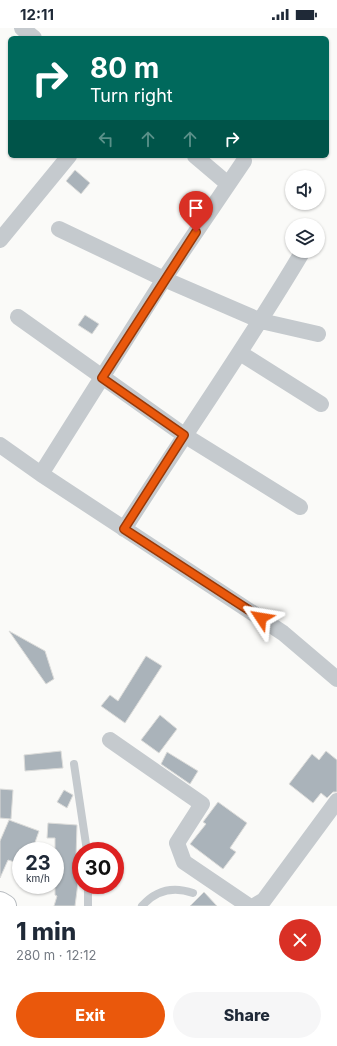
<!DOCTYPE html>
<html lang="en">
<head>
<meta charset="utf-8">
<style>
	body { margin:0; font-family:Inter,sans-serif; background:#f6f6f7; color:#1f2937; height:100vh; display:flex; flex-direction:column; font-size:15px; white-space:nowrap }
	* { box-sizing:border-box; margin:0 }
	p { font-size:13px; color:#747a83 }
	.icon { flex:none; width:22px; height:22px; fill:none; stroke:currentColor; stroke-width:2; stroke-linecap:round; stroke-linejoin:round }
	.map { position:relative; height:878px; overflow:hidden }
	.details { display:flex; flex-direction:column; background:#fff; flex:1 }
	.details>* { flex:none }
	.top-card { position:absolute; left:8px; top:8px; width:321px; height:122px; border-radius:6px; box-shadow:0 1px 3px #0004; background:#00695c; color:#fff; overflow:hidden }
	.fabs { position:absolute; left:285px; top:142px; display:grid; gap:8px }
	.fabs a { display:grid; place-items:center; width:40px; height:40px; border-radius:50%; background:#fff; box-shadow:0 1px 3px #0004; font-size:20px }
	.speed { position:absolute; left:12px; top:814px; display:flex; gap:8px; font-size:20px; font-weight:700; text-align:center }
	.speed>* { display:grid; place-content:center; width:52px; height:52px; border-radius:50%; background:#fff; box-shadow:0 1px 3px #0004; line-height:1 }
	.speed small { font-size:10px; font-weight:400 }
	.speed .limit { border:6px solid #d22; background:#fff; color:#111 }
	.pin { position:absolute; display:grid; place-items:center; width:34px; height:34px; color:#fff; margin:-41px -17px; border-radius:50% 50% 50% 0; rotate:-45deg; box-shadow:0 0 4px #0007 }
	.pin .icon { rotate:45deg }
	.me { position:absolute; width:44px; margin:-22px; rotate:303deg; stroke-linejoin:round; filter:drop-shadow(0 0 3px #0008) }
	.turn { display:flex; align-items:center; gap:14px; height:84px; padding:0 16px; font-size:18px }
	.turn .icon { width:52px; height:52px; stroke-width:2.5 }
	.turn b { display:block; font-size:28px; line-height:34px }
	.lanes { display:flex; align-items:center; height:38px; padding:0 16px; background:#0003; justify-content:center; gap:20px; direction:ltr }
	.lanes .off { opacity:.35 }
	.round { display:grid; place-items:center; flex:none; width:42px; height:42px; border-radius:21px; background:#f6f6f7 }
	.overview { display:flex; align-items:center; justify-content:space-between; height:68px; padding:0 16px }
	h1 { font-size:24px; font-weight:800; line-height:30px }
	.button { display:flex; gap:8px; margin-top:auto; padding:8px 16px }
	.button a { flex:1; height:46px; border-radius:24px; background:#ea580c; color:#fff; font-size:16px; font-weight:800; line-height:46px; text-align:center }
	.button a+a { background:#f6f6f7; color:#1f2937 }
	.status { display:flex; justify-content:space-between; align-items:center; height:28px; padding:0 20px; background:#fff; direction:ltr }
	.status svg { height:11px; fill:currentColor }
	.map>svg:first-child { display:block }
	.building { fill:#aab3ba; stroke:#dcdcda }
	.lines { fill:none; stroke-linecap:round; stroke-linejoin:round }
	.trunk-casing { stroke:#b8bcc0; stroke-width:24 }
	.service { stroke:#c5cace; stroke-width:8 }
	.minor { stroke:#c5cace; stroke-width:16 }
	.trunk { stroke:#fff; stroke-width:22 }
	.route-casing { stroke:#983908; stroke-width:10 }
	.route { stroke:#ea580c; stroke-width:7 }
</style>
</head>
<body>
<div class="status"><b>12:11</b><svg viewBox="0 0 49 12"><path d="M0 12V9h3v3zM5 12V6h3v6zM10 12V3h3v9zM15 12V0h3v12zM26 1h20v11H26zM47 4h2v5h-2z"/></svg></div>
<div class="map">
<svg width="337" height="878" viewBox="0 0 337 878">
	<rect width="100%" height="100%" fill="#fafaf8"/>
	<!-- building -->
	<path class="building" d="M75,142L90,155L81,166L66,153Z
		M85,287L99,296L92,306L78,297Z
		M9,603L45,623L54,651L46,656Z
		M146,628L162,638L125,695L101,678L110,667L118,673Z
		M160,687L177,701L159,725L141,712Z
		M61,723L63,740L25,743L24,727Z
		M326,723L337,732V764H333L327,770L321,765L313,775L289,756L312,726L319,732Z
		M167,724L198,743L190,756L161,736Z
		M0,761L13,762L11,791L0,790Z
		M64,762L73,767L67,780L57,774Z
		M218,774L247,795L230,820L236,824L223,841L190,816L206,796L203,794Z
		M9,792L39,803L32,823H21V836L8,832L0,850V813Z
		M48,795L77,797L76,829H78V855L75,878H54L57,868L55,867V810H47Z
		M204,864L217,878H190Z"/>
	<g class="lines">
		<defs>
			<path id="trunk" d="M0,875L5,878"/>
		</defs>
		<!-- trunk casing -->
		<use href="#trunk" class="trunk-casing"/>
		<!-- service -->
		<path class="service" d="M74,736L87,823
			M88,878V857
			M142,878C156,862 173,858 193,865"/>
		<!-- minor -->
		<path class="minor" d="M22,0L34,10
			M195,128L228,156
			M59,201L164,251L261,293L318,306
			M0,212L69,128
			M18,289L184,407L300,479
			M240,325L321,376
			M0,417L41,446L283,605L337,651
			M41,446L164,251L244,133
			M124,501C183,408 247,318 303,223
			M110,712L202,776L177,815L184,834L249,878
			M254,878L264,872L337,773"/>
		<!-- trunk -->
		<use href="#trunk" class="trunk"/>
	</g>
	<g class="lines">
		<defs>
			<path id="route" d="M196,204L102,350L184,407L124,501L261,590"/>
		</defs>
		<!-- route casing -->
		<use href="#route" class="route-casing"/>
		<!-- route -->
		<use href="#route" class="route"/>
	</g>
</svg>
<div class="fabs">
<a><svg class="icon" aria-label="sound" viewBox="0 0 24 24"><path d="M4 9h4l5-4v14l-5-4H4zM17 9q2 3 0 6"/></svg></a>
<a><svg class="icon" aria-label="layers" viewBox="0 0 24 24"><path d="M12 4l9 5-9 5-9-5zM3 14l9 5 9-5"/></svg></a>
</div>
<div class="speed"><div>23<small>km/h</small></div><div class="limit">30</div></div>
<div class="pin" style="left:196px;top:204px;background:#d93025"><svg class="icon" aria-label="arrive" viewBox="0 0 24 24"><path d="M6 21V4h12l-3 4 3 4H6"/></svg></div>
<svg class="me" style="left:261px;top:590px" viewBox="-20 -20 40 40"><path d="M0-17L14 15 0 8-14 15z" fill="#ea580c" stroke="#fff" stroke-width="4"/></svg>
<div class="top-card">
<div class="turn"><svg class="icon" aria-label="right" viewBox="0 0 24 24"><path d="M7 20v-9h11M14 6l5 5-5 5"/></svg><div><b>80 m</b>Turn right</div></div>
<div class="lanes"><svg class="icon off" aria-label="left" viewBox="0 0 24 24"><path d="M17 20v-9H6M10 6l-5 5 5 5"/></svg><svg class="icon off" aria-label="ahead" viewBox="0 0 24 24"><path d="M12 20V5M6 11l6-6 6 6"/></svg><svg class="icon off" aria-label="ahead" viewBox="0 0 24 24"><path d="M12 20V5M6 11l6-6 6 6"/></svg><svg class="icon" aria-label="right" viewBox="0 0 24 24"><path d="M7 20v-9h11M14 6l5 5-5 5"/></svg></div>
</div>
</div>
<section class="details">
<div class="overview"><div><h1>1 min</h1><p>280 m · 12:12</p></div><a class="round" style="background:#d93025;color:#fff"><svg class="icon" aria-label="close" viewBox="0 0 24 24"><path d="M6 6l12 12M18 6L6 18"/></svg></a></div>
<div class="button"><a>Exit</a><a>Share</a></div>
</section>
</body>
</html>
